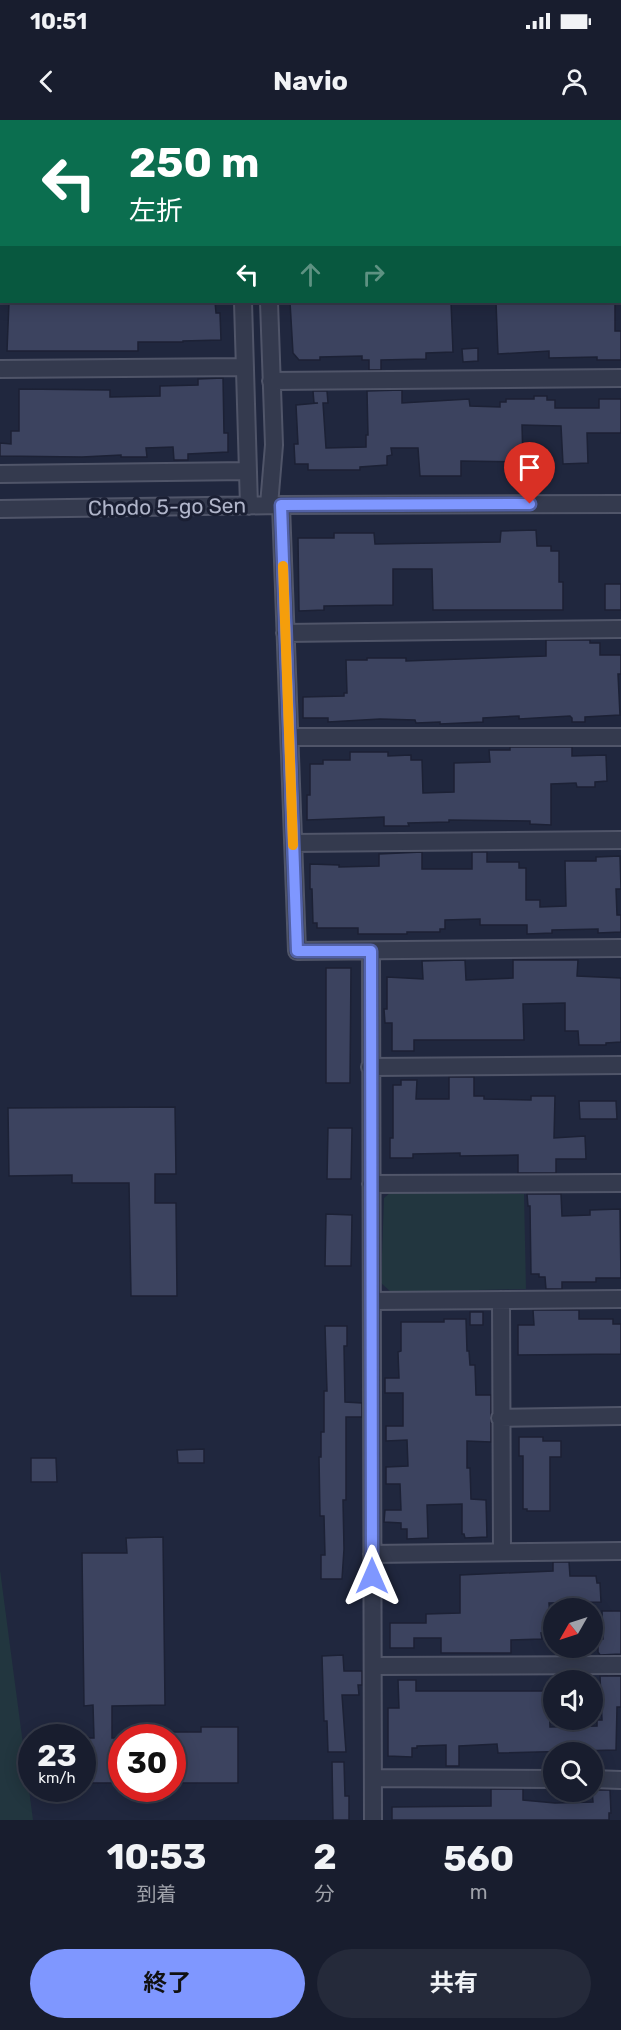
<!DOCTYPE html>
<html lang="ja">
<head>
<meta charset="utf-8">
<style>
	body { margin:0; font-family:Rubik,"Noto Sans JP",sans-serif; background:#252a3a; color:#f1f3f6; height:100vh; display:flex; flex-direction:column; font-size:22px; white-space:nowrap }
	* { box-sizing:border-box; margin:0 }
	p { font-size:20px; color:#9fa2aa }
	.icon { flex:none; width:33px; height:33px; fill:none; stroke:currentColor; stroke-width:2; stroke-linecap:round; stroke-linejoin:round }
	.map { position:relative; height:1700px; overflow:hidden }
	.details { display:flex; flex-direction:column; background:#181d2e; flex:1 }
	.details>* { flex:none }
	.hud { position:absolute; left:0px; top:0px; width:621px; height:183px; box-shadow:0 3px 15px #0003,0 0 0 2px #363b4a; background:#0b6e4f; color:#fff; overflow:hidden }
	.needle { width:39px; rotate:231deg }
	.fabs { position:absolute; left:543px; top:1478px; display:grid; gap:12px }
	.fabs a { display:grid; place-items:center; width:60px; height:60px; border-radius:50%; background:#181d2e; box-shadow:0 3px 15px #0003,0 0 0 2px #363b4a; font-size:30px }
	.speed { position:absolute; left:18px; top:1604px; display:flex; gap:12px; font-size:30px; font-weight:700; text-align:center }
	.speed>* { display:grid; place-content:center; width:78px; height:78px; border-radius:50%; background:#181d2e; box-shadow:0 3px 15px #0003,0 0 0 2px #363b4a; line-height:1 }
	.speed small { font-size:15px; font-weight:400 }
	.speed .limit { border:9px solid #d22; background:#fff; color:#111 }
	.pin { position:absolute; display:grid; place-items:center; width:51px; height:51px; color:#fff; margin:-62px -26px; border-radius:50% 50% 50% 0; rotate:-45deg; box-shadow:0 0 6px #0007 }
	.pin .icon { rotate:45deg }
	.me { position:absolute; width:66px; margin:-33px; rotate:0deg; stroke-linejoin:round; filter:drop-shadow(0 0 4px #0008) }
	.turn { display:flex; align-items:center; gap:21px; height:126px; padding:0 30px; font-size:27px }
	.turn .icon { width:78px; height:78px; stroke-width:2.5 }
	.turn b { display:block; font-size:42px; line-height:51px }
	.lanes { display:flex; align-items:center; height:57px; padding:0 30px; background:#0003; justify-content:center; gap:30px; direction:ltr }
	.lanes .off { opacity:.35 }
	.eta { display:flex; justify-content:space-evenly; align-items:center; height:102px; text-align:center }
	.eta b { font-size:36px; font-weight:700; line-height:42px }
	.button { display:flex; gap:12px; margin-top:auto; padding:12px 30px }
	.button a { flex:1; height:69px; border-radius:36px; background:#7f97ff; color:#111; font-size:24px; font-weight:700; line-height:69px; text-align:center }
	.button a+a { background:#252a3a; color:#f1f3f6 }
	.status { display:flex; justify-content:space-between; align-items:center; height:42px; padding:0 30px; background:#181d2e; direction:ltr }
	.status svg { height:16px; fill:currentColor }
	header { display:flex; justify-content:space-between; align-items:center; height:78px; padding:0 30px; background:#181d2e; font-size:27px; font-weight:700 }
	.map>svg:first-child { display:block }
	.green { fill:#22363f }
	.building { fill:#3c435f; stroke:#1c2135; stroke-width:1.5 }
	.lines { fill:none; stroke-linecap:round; stroke-linejoin:round }
	.minor-casing { stroke:#505569; stroke-width:20 }
	.minor { stroke:#343a4e; stroke-width:16 }
	.route-casing { stroke:#5362a6; stroke-width:15 }
	.route { stroke:#7f97ff; stroke-width:10 }
	.slow { stroke:#f59e0b; stroke-width:10 }
	.labels { text-anchor:middle; stroke-width:6; stroke-linejoin:round; paint-order:stroke }
	.street-label { font-size:21px; fill:#b0b5ca; stroke:#1a1f33 }
</style>
</head>
<body>
<div class="status"><b>10:51</b><svg viewBox="0 0 49 12"><path d="M0 12V9h3v3zM5 12V6h3v6zM10 12V3h3v9zM15 12V0h3v12zM26 1h20v11H26zM47 4h2v5h-2z"/></svg></div>
<header><svg class="icon" aria-label="back" viewBox="0 0 24 24"><path d="M15 5l-7 7 7 7"/></svg>Navio<svg class="icon" aria-label="person" viewBox="0 0 24 24"><circle cx="12" cy="8" r="4"/><path d="M4 21q1-7 8-7t8 7"/></svg></header>
<div class="map">
<svg width="621" height="1700" viewBox="0 0 621 1700">
	<rect width="100%" height="100%" fill="#20273e"/>
	<!-- green -->
	<path class="green" d="M391,1072L524,1074L526,1169L391,1172L381,1163L384,1078Z
		M0,1450L33,1700H0Z"/>
	<!-- building -->
	<path class="building" d="M9,182H215L216,193H220L221,220L183,221V222H138V231H7Z
		M290,182H451L453,232L426,233V239L381,240V250H369V240H362V236L320,237V240H299L293,233Z
		M496,182H615V211H621V240H597V237L549,238V231L498,234Z
		M478,228V241L463,242L462,229Z
		M223,258L224,313H228V332L188,334V340H174L173,327L146,328L147,337H121V335L82,337L0,336V323L11,324V311H19V269L110,270V277L160,276V266L198,265V259Z
		M402,270V283L469,279L470,286L500,287V282H506V279H534V276H547V280H555V288H599V279H621V313H587L588,343L563,344L561,306L522,305L523,342L461,341V356H420L418,328H391L392,335L387,336V345L360,347V350H308V344H295L294,324H298L296,285L318,283H314L313,271H327L328,283H323L326,328L366,327V315H368L367,271Z
		M536,410L537,426H551V431H559V462H563V490H433L432,449H393V485L324,486V490L299,491L298,418H334V413H374L375,424L500,422L501,411Z
		M605,464H621V490H605Z
		M546,520H590V523H600V535H621V554H618L620,595L585,597V602H572V598L570,596L519,599V596L483,598V602L440,604V602L416,603L415,600L380,599L328,602V598H303V577L344,576V573H347L346,540H367V538H406V541L546,536Z
		M510,627H572V636L606,635L607,661L595,662V667H577L576,663L551,664V705L530,704V701L449,700V702L408,703L409,706H384V697L307,700V675H310V644H323V640H350V632H388V636L411,635V640H422L423,673L454,672V643L490,642L489,630H510Z
		M422,732V749H472V732H487V742H519V748H526V780H540V787L566,786L565,741H596V737L620,736L621,769H616L617,795H621V812L598,813V809L552,810V813L527,814V805H480V799L445,800V809H440V812H407V814H358V808H317V803H313L312,769H310V744L339,745V747L379,746V734Z
		M465,840L466,860L513,858V840H578L577,856L621,858V922L606,923V925H579L578,911H565V883L523,884L524,920H414V931H392V903H385L384,889H387V857L423,859L422,841Z
		M326,848H351L350,963H326Z
		M449,957H474V976H484V979L531,980V976H555L554,1018L585,1016L586,1039H556V1053H518V1035L460,1036V1033L413,1034V1038H390V1018H393V965H401V960H417L416,979H449Z
		M579,981H616L617,999H580Z
		M175,987L176,1054H155V1083H176L177,1176H131L129,1063H72V1055L9,1056L8,988Z
		M328,1008H352L351,1059H327Z
		M527,1074H561L562,1096L590,1095V1090L620,1089L621,1158H596V1162H562V1169H546L545,1157H539V1154H531L530,1086H528Z
		M326,1094L352,1095L351,1146H325Z
		M533,1190H579V1199H613V1204H621V1234L518,1235V1205H534Z
		M470,1192H483V1205H470Z
		M444,1199H466L467,1231H469L470,1245H475L476,1275H491V1322L467,1321V1348H470L471,1379L486,1380L487,1417L465,1418L464,1414H462V1384L427,1385L428,1418L407,1419V1409H401V1403L384,1402L385,1390H401L400,1364H386V1347L408,1346L407,1320L386,1321V1306H403V1273H385V1258H399L398,1232L401,1231V1202H444Z
		M325,1206H347V1226H344L345,1282L362,1283V1297H346V1380H343L344,1429L342,1459H321V1435H325L324,1396H320L319,1337H321V1312H324V1271H327Z
		M519,1317H543V1321H561V1337H550V1391H527V1389H523V1336H519Z
		M204,1329V1343H178L177,1330Z
		M31,1338H56L57,1362H31Z
		M163,1417L165,1585L112,1586V1618H122V1663H82V1618H94L93,1585L84,1586L82,1433H127L126,1418Z
		M553,1442H569L570,1456H596L597,1463H600L601,1482L549,1483L551,1512L541,1513L542,1519L511,1520V1533H441V1518H414V1528H390V1503H426V1494L460,1493V1455L553,1451Z
		M602,1491H621V1534L600,1535L598,1532V1519H603Z
		M343,1535L344,1551H362V1565H358L359,1575H342L346,1632H328L327,1601H324L322,1536Z
		M600,1556H621V1587H617L616,1630L498,1633L497,1624L459,1626V1646H446V1625L417,1626V1628H412V1637L388,1636V1588H399L398,1560H416V1571H549L550,1607L597,1606V1600H602Z
		M201,1607H238V1663H172V1612H201Z
		M332,1642H344L345,1676H349V1700H333Z
		M491,1669H523V1680L555,1683L593,1682L592,1670H610L611,1693H609V1700H392V1687L491,1686Z"/>
	<g class="lines">
		<defs>
			<path id="minor" d="M236,0V2
				M265,0V2
				M620,16H621
				M0,25H2
				M620,138H621
				M0,140H2
				M243,182L249,386
				M269,182L274,325L269,385
				M0,249L245,247
				M271,261L621,258
				M0,354L248,351
				M281,385L297,831L621,828
				M0,389L281,385L621,384
				M285,513L621,509
				M290,617H621
				M293,723L621,720
				M371,831L373,1700
				M370,947L621,945
				M371,1064L621,1063
				M501,1180L502,1432
				M372,1181L621,1179
				M500,1298L621,1296
				M372,1434L621,1431
				M373,1546L621,1545
				M373,1658L554,1659
				M592,1659L621,1660"/>
		</defs>
		<!-- minor casing -->
		<use href="#minor" class="minor-casing"/>
		<!-- minor -->
		<use href="#minor" class="minor"/>
	</g>
	<g class="lines">
		<defs>
			<path id="route" d="M372,1456L371,831H297L281,385L530,384"/>
		</defs>
		<!-- route casing -->
		<use href="#route" class="route-casing"/>
		<!-- route -->
		<use href="#route" class="route"/>
		<!-- slow -->
		<path class="slow" d="M283,446L293,725"/>
	</g>
	<g class="labels">
		<!-- street labels -->
		<g class="street-label">
			<text transform="translate(167 387) rotate(-1)" y="7">Chodo 5-go Sen</text>
		</g>
	</g>
</svg>
<div class="fabs">
<a><svg class="needle" viewBox="-14 -14 28 28"><path d="M0-13l5 13h-10z" fill="#e53935"/><path d="M0 13l5-13h-10z" fill="#9fa2aa"/></svg></a>
<a><svg class="icon" aria-label="sound" viewBox="0 0 24 24"><path d="M4 9h4l5-4v14l-5-4H4zM17 9q2 3 0 6"/></svg></a>
<a><svg class="icon" aria-label="search" viewBox="0 0 24 24"><circle cx="10" cy="10" r="6"/><path d="M15 15l6 6"/></svg></a>
</div>
<div class="speed"><div>23<small>km/h</small></div><div class="limit">30</div></div>
<div class="pin" style="left:530px;top:384px;background:#d93025"><svg class="icon" aria-label="arrive" viewBox="0 0 24 24"><path d="M6 21V4h12l-3 4 3 4H6"/></svg></div>
<svg class="me" style="left:372px;top:1456px" viewBox="-20 -20 40 40"><path d="M0-17L14 15 0 8-14 15z" fill="#7f97ff" stroke="#fff" stroke-width="4"/></svg>
<div class="hud">
<div class="turn"><svg class="icon" aria-label="left" viewBox="0 0 24 24"><path d="M17 20v-9H6M10 6l-5 5 5 5"/></svg><div><b>250 m</b>左折</div></div>
<div class="lanes"><svg class="icon" aria-label="left" viewBox="0 0 24 24"><path d="M17 20v-9H6M10 6l-5 5 5 5"/></svg><svg class="icon off" aria-label="ahead" viewBox="0 0 24 24"><path d="M12 20V5M6 11l6-6 6 6"/></svg><svg class="icon off" aria-label="right" viewBox="0 0 24 24"><path d="M7 20v-9h11M14 6l5 5-5 5"/></svg></div>
</div>
</div>
<section class="details">
<div class="eta">
<div><b>10:53</b><p>到着</p></div>
<div><b>2</b><p>分</p></div>
<div><b>560</b><p>m</p></div>
</div>
<div class="button"><a>終了</a><a>共有</a></div>
</section>
</body>
</html>
